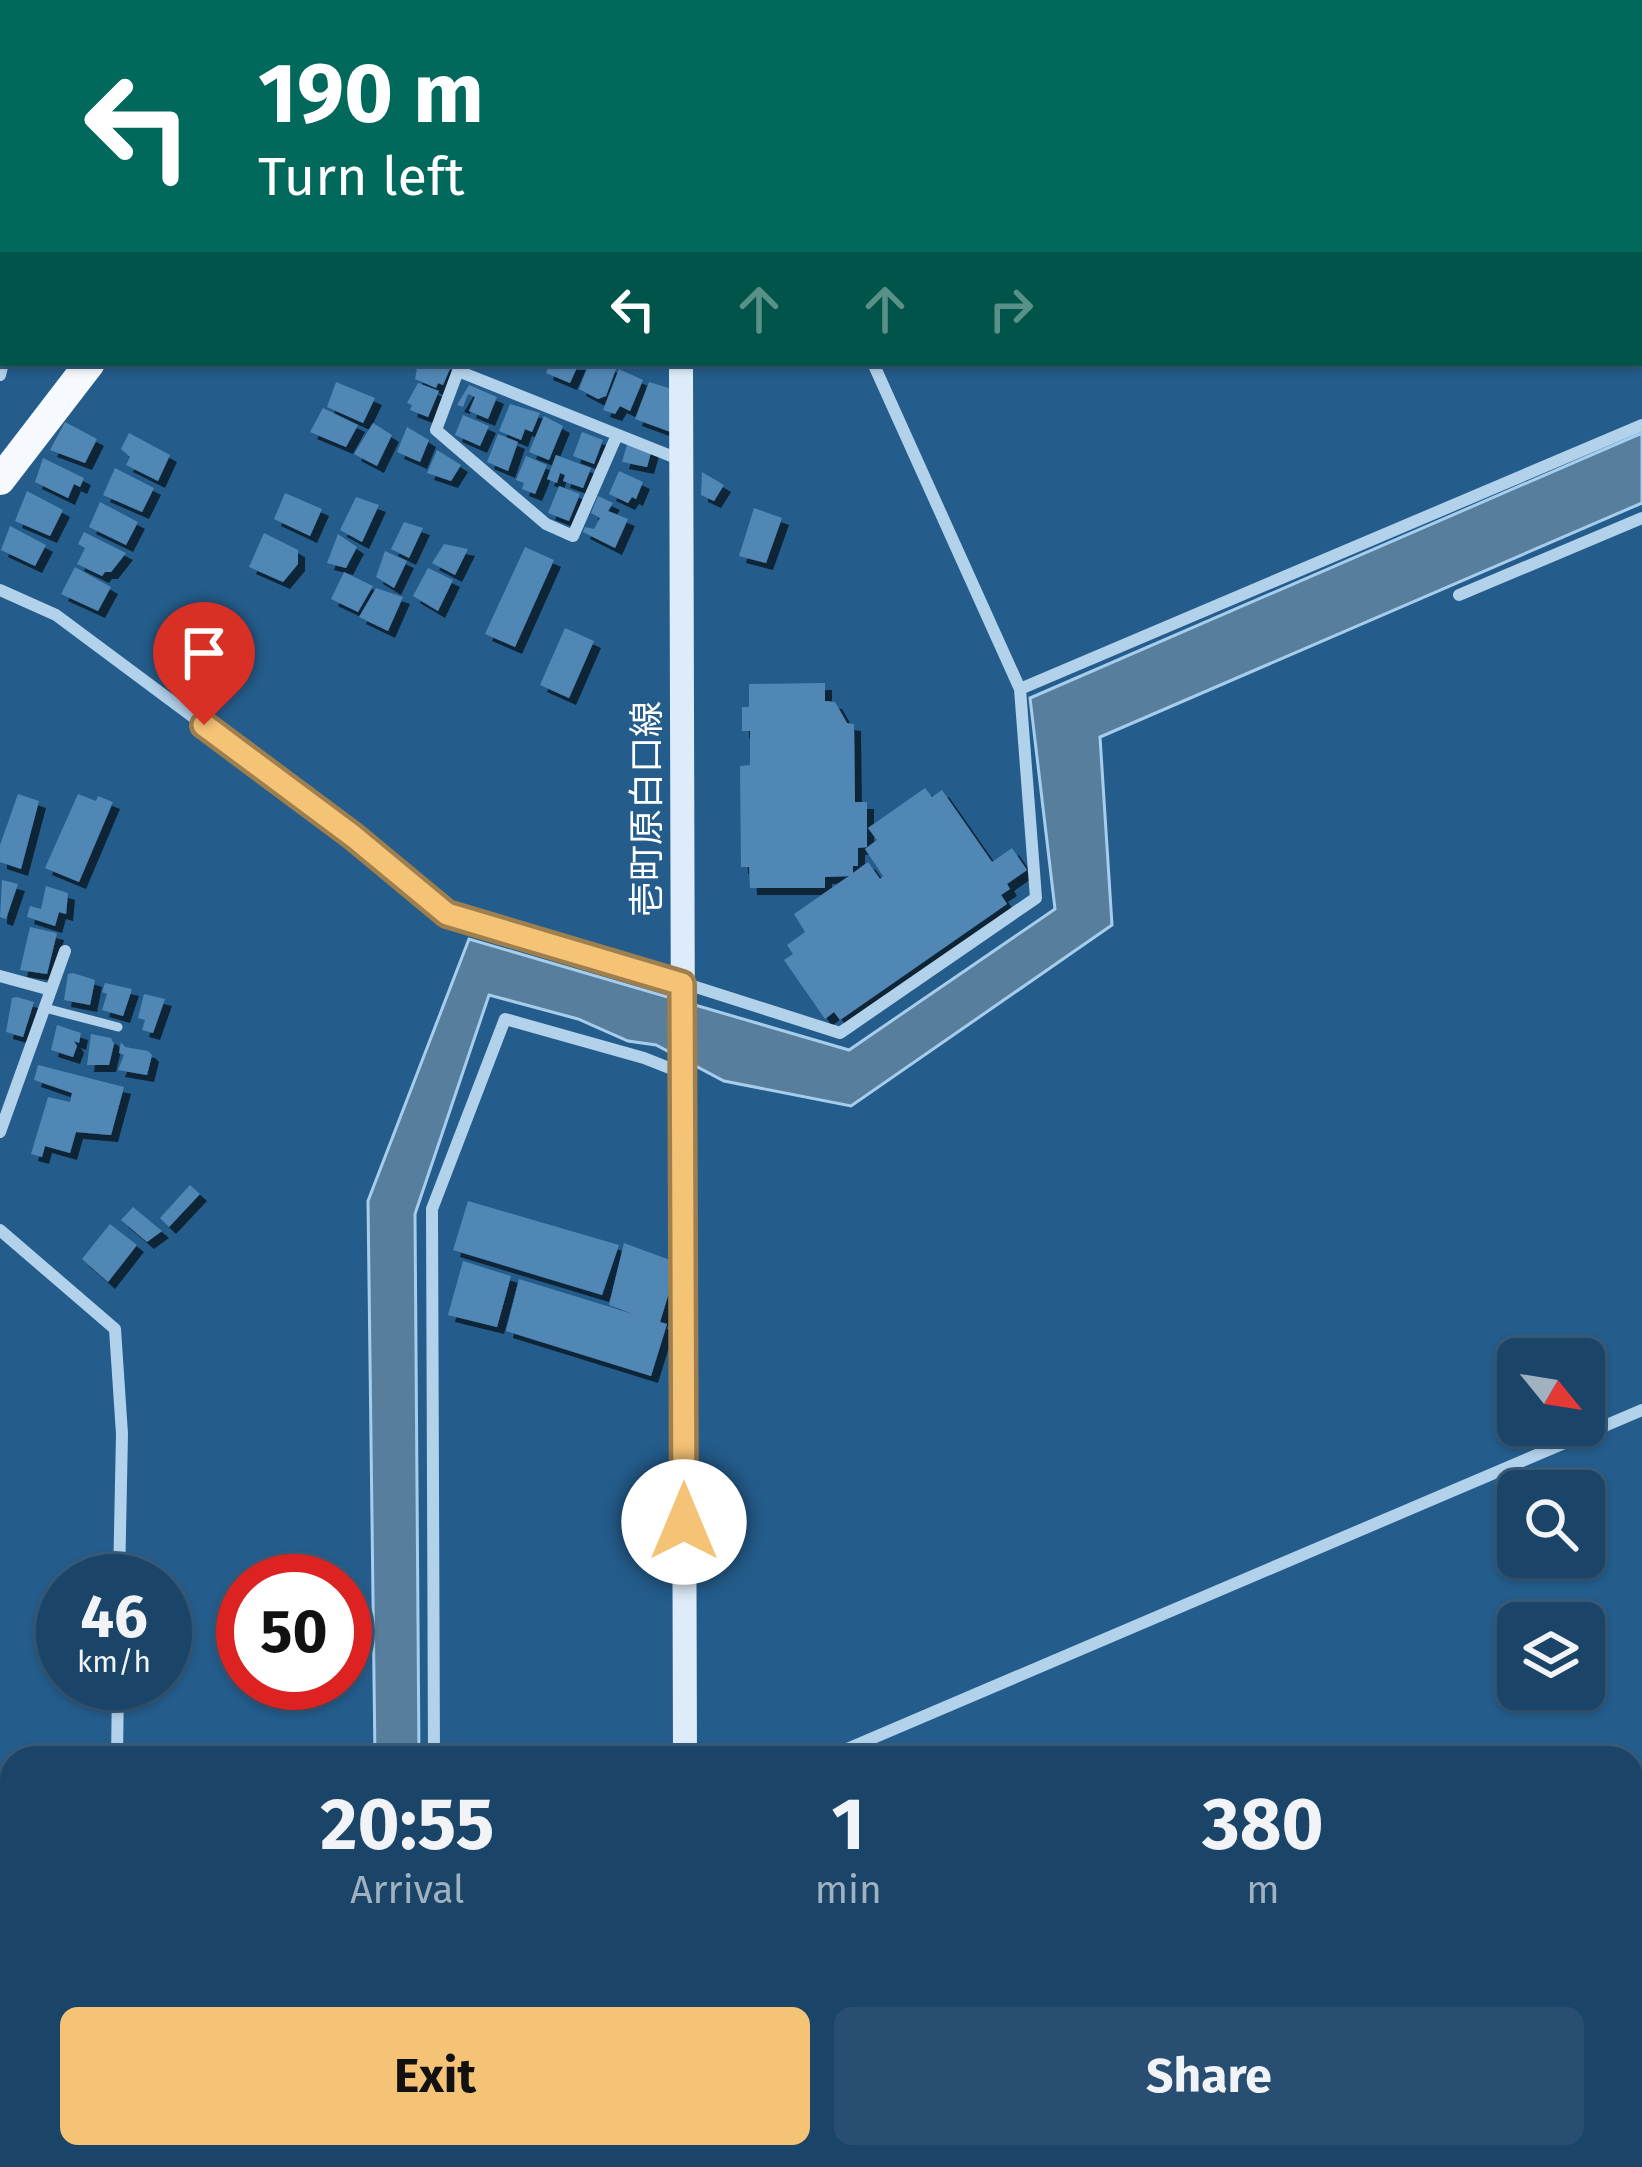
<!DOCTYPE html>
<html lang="en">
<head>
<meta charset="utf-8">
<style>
	body { margin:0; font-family:"Fira Sans","Noto Sans JP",sans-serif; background:#284f71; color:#f1f3f6; height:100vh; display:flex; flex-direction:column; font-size:45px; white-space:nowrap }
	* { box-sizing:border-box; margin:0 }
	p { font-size:39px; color:#a0b1c0 }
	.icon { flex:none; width:66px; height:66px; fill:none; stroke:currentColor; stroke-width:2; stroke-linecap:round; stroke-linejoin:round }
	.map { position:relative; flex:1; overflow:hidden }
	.side { position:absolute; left:0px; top:1746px; width:1644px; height:423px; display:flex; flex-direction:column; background:#1b4568; border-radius:36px 36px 0 0; box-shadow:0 3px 9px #0004,0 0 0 3px #395d7c }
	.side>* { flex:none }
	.banner { position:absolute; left:0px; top:0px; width:1644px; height:366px; box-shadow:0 3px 9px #0004,0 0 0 3px #395d7c; background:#00695c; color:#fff; overflow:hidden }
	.needle { width:78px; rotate:120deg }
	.fabs { position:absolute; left:1497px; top:1338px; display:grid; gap:24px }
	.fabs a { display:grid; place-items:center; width:108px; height:108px; border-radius:18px; background:#1b4568; box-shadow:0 3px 9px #0004,0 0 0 3px #395d7c; font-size:60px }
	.speed { position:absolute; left:36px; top:1554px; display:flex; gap:24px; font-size:60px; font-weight:700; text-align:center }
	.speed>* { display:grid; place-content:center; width:156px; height:156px; border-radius:50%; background:#1b4568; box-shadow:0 3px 9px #0004,0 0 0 3px #395d7c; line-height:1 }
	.speed small { font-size:30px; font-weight:400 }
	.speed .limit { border:18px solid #d22; background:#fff; color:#111 }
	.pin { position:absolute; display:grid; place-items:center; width:102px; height:102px; color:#fff; margin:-123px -51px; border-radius:50% 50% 50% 0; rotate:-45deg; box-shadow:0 0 12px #0007 }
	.pin .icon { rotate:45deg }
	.me { position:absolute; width:132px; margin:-66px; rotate:0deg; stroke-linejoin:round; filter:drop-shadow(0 0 9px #0008) }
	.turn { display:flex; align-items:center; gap:42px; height:252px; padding:0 60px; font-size:54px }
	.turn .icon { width:156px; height:156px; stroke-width:2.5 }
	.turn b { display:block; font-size:84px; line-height:102px }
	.lanes { display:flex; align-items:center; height:114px; padding:0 60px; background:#0003; justify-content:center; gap:60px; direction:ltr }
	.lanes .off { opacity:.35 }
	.eta { display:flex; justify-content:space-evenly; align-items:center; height:204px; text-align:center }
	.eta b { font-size:72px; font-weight:700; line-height:84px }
	.action { display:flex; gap:24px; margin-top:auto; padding:24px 60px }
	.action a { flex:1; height:138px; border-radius:18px; background:#f5c376; color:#111; font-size:48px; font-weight:700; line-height:138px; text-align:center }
	.action a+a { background:#284f71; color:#f1f3f6 }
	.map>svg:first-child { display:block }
	.water { fill:#587e9e; stroke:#a6cdeb; stroke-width:3 }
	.building { fill:#5187b4; filter:url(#shadow) }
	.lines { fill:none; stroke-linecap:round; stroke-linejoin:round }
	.lane { stroke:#b2d1ea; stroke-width:9 }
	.street { stroke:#b2d1ea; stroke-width:12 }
	.secondary { stroke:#ddecf8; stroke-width:24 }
	.primary { stroke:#f6fafe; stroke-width:30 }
	.route-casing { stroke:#9f7f4d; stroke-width:30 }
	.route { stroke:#f5c376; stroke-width:21 }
	.labels { text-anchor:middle; stroke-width:9; stroke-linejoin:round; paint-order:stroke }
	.street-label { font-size:36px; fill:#fff; stroke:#245c8b }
</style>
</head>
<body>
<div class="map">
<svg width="1642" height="2167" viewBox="0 0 1642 2167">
	<defs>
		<filter id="shadow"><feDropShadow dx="7" dy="7" stdDeviation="0" flood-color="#0009"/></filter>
	</defs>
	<rect width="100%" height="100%" fill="#245c8b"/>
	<!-- water -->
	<path class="water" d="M1642,433V503L1100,737L1112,925L851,1106L724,1081L656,1045L628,1041L578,1019L489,995L415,1214L419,1758H375L368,1201L469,939L849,1050L1055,909L1030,698Z
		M447,2157H683C706,2163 727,2160 750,2167H532Z"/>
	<!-- building -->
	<path class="building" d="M418,363H449L452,364L443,385L438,383L436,388L415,379Z
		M550,363H579L570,383L546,373Z
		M589,363H604L616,369L606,396L598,399L579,389Z
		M619,369L643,380L630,411L620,406L615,414L603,410Z
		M336,382L375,398L363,423L327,407Z
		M649,382L682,392L676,434L635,419Z
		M418,383L439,391L428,417L410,410L412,405L407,403Z
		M469,385L497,397L488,419L469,411L475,397L468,394L463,407L457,405Z
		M510,404L540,413L532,432L525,429L521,440L499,431Z
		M323,408L358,425L346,447L310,432Z
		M463,415L489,426L480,446L455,435Z
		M544,416L563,426L549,460L529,452Z
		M65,422L97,439L85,463L50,450Z
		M373,423L392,435L377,466L354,454Z
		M407,427L429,440L420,462L397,452Z
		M582,432L603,440L594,464L573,456Z
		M129,433L170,455L158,481L126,465L130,457L121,449Z
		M498,434L518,442L508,471L487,462Z
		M628,441L652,449L647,467L622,462Z
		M437,450L461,465L451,481L427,473Z
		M556,455L591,468L583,488L563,481L565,475L560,473L557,483L547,479Z
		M526,456L547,465L535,494L522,489L524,483L516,480Z
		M43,458L84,478L80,487L74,484L68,498L35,482Z
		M115,468L154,488L142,512L103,495Z
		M619,471L643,482L636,499L632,497L628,503L609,494Z
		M702,472L724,485L714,501L701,495Z
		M559,486L580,494L569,521L548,513Z
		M27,491L63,510L50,536L15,521Z
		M285,493L322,509L310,536L274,519Z
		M598,496L613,503L608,511L628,519L615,548L583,532L585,527L594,529L600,518L591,513Z
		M356,497L379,505L362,542L340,530Z
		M100,502L138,522L126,545L89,527Z
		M754,508L782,518L766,563L739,556Z
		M404,522L423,528L409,558L391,549Z
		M10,526L46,545L35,566L1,550Z
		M84,532L126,553L111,572H105L102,576L77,564L85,548L78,544Z
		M264,533L298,550V564L283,582L249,567Z
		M338,534L357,547L346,568L327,563Z
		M444,544L468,549L455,575L432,563Z
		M525,547L554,560L515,647L485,634Z
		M385,551L407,561L394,588L376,577Z
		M75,567L111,587L98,611L61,594Z
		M428,568L453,580L438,611L413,596Z
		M344,572L373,586L358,612L331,599Z
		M376,588L403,597L388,631L359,617Z
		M565,628L594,641L569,698L540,685Z
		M825,683V701L835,702L847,723L854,724L855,802H867V847L858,848V866H853V873L868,862L880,879L883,876L865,849L877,840L868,828L925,788L932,797L942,790L992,862L1012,848L1027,870L1007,884L1010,889L1001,895L1007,904L840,1020L834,1012L825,1019L784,960L793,954L787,945L805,932L794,914L849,876L825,877V888H750L749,867H741L740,766L750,765V731H742V707H749V684Z
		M18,794L39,801L21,869L0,862V845Z
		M78,794L96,801L98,796L113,802L79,882L45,868Z
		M2,880L18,884L6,919L0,917Z
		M46,886L68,893L66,914L59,912L55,926L27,917L30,906L41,909Z
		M30,927L57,933L47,974L20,970Z
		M73,973L95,980L90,1005L64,1000L68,974Z
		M105,983L132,989L123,1016L102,1010L107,994L102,992Z
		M144,994L165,999L153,1033L142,1030L145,1020L138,1018Z
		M17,997L34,1002L23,1037L6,1032L12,998Z
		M57,1025L81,1033L79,1043L74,1041L77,1046L73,1057L51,1050Z
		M91,1034L111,1038L114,1044L109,1065H87Z
		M121,1042L125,1047L148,1051L152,1055L147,1075L118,1070L124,1055L119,1053Z
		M38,1065L124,1087L111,1135L76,1132L70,1153L45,1146L42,1157L31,1154L48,1097L70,1102L72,1093L34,1080Z
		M190,1185L200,1194L169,1227L160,1218Z
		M468,1201L619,1245L602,1295L453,1250Z
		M133,1207L162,1231L147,1242L121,1220Z
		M110,1224L137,1245L108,1282L82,1259Z
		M624,1243L678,1263L660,1322L667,1324L651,1376L506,1331L519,1279L633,1314L609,1305Z
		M463,1261L511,1276L497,1327L448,1315Z
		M0,2083L12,2087V2120L0,2118Z"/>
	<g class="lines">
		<!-- lane -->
		<path class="lane" d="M45,1008L118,1027"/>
		<!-- street -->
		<path class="street" d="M279,3L284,0
			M0,144L3,151
			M0,375L3,363
			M617,435L573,536L546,524L436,430L458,371L681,460
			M0,590L56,615L353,836L447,914L583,951L840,1033L1036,898L1020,689L873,363
			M1459,595L1642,518
			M1020,689L1642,425
			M0,976L51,990
			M0,1132L65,951
			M0,1230L115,1329L122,1434L119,1581
			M117,1758L118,1683
			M434,1758L432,1209L505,1019L644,1058L682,1073
			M826,1758L1642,1410
			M0,2077L12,2081
			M91,2157L92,2167
			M304,2157L351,2167
			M760,2157L793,2167"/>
		<!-- secondary -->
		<path class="secondary" d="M681,363L685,1758
			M687,2167V2157"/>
		<!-- primary -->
		<path class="primary" d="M675,3L682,0
			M0,480L90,363"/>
	</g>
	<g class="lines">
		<defs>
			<path id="route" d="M204,725L353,836L447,914L682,984L684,1522"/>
		</defs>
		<!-- route casing -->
		<use href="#route" class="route-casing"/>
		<!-- route -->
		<use href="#route" class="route"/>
	</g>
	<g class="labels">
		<!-- street labels -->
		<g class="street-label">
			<text transform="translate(646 809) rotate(-90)" y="13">壱町原白口線</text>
		</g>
	</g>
</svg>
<div class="fabs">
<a><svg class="needle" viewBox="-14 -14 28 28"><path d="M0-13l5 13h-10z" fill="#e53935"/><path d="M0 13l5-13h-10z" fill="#a0b1c0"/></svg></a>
<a><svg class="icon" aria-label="search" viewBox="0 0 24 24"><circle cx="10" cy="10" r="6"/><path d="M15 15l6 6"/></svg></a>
<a><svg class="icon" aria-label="layers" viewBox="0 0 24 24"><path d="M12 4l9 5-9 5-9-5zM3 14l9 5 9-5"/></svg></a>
</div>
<div class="speed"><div>46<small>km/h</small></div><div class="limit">50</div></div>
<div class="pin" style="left:204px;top:725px;background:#d93025"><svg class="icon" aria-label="arrive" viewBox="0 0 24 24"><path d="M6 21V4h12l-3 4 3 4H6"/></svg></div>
<svg class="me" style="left:684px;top:1522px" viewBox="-20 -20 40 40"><circle r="19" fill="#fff"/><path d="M0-13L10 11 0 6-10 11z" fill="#f5c376"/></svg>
<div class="banner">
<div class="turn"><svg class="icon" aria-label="left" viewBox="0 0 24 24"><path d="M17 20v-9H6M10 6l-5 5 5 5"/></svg><div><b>190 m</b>Turn left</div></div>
<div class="lanes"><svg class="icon" aria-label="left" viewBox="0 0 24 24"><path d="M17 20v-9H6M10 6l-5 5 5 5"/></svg><svg class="icon off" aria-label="ahead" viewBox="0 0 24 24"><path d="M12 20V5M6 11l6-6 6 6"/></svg><svg class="icon off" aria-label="ahead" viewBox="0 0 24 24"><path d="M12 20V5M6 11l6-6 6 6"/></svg><svg class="icon off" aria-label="right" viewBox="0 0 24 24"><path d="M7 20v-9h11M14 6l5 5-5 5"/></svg></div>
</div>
<section class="side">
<div class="eta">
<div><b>20:55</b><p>Arrival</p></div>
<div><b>1</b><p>min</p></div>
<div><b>380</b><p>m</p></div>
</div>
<div class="action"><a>Exit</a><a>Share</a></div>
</section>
</div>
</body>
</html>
